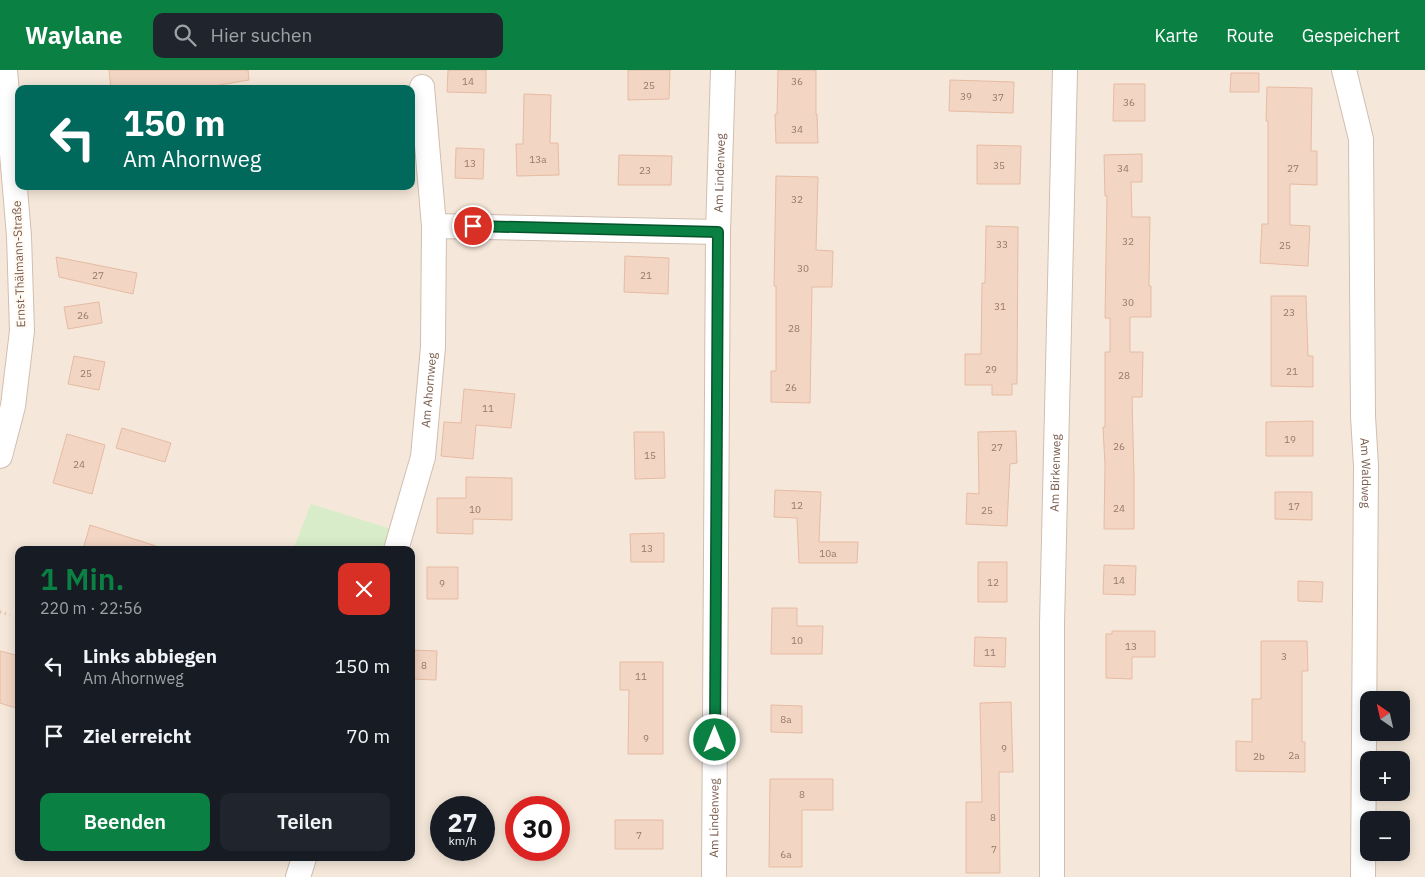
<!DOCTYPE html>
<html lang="de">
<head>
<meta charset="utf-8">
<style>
	body { margin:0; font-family:"IBM Plex Sans",sans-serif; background:#20242c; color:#f1f3f6; height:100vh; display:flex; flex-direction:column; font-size:19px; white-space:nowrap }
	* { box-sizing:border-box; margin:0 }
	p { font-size:16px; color:#9ea1a6 }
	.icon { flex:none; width:28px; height:28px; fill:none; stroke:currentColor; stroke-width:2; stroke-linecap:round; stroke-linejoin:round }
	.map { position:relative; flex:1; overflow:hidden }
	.drawer { position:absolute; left:15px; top:476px; width:400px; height:315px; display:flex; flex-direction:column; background:#171b24; border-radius:10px; box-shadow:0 2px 12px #0003 }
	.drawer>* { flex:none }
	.banner { position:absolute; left:15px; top:15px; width:400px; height:105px; border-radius:10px; box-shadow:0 2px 12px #0003; background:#00695c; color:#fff; overflow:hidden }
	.needle { width:32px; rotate:326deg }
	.buttons { position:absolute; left:1360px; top:621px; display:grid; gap:10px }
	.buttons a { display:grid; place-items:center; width:50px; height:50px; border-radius:10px; background:#171b24; box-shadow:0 2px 12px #0003; font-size:25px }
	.speed { position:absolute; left:430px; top:726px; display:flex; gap:10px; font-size:25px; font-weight:700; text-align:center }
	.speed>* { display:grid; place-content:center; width:65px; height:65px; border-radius:50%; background:#171b24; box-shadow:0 2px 12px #0003; line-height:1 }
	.speed small { font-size:12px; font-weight:400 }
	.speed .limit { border:8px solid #d22; background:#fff; color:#111 }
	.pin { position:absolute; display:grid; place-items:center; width:42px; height:42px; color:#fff; margin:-21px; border:2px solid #fff; border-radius:50%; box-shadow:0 1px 5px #0007 }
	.me { position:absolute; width:55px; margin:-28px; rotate:0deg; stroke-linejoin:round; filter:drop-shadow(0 0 4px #0008) }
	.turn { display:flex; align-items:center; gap:18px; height:105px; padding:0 25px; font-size:22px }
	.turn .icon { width:65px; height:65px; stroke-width:2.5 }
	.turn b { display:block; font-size:35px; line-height:42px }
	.round { display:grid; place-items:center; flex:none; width:52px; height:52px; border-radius:10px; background:#20242c }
	.overview { display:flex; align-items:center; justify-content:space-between; height:85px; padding:0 25px }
	h1 { font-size:30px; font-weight:600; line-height:38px; color:#0b8043 }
	.cta { display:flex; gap:10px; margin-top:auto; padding:10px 25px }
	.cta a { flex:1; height:58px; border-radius:10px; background:#0b8043; color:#fff; font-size:20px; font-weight:600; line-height:58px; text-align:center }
	.cta a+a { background:#20242c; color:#f1f3f6 }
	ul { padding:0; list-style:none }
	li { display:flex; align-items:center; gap:15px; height:70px; padding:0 25px }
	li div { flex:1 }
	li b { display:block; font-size:19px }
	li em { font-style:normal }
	header { display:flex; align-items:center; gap:30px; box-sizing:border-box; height:70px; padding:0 25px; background:#0b8043; color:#fff }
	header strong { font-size:24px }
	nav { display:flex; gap:28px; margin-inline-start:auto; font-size:18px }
	.search { width:350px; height:45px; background:#20242c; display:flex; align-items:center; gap:12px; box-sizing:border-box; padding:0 18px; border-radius:10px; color:#9ea1a6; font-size:19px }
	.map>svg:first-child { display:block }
	.residential { fill:#f5e8da; fill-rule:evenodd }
	.green { fill:#d8ecc9 }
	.building { fill:#f3d5c3; stroke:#e6bba3 }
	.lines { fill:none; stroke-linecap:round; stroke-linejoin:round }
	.street-casing { stroke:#d1beb0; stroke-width:26 }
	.path { stroke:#d9b8a5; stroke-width:3; stroke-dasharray:1 4; stroke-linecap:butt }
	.street { stroke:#fff; stroke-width:24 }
	.route-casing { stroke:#07532c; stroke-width:12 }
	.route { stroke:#0b8043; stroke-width:9 }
	.labels { text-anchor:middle; stroke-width:4.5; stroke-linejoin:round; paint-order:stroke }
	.number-label { font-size:10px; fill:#987a6a }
	.street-label { font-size:12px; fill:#7a5c4d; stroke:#fffaf3 }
</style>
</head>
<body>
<header>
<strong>Waylane</strong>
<div class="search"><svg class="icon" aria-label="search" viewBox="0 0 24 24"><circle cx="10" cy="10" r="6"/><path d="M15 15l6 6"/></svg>Hier suchen</div>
<nav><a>Karte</a><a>Route</a><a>Gespeichert</a></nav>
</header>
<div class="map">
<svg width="1425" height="807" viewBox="0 0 1425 807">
	<rect width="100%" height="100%" fill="#fdf6ec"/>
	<!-- residential -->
	<path class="residential" d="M0,0H1425V807H0ZM19,19H411V116H19ZM19,480H411V788H19ZM1369,630H1401V662H1369ZM1369,690H1401V722H1369ZM441,738H484V780H441ZM516,738H559V780H516ZM1369,750H1401V782H1369Z"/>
	<!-- green -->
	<path class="green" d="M311,434L391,459L385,480H293Z"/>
	<!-- building -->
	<path class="building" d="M109,0H248L249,10L196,19H111Z
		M448,0H486V23L447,22Z
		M628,0H670L669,29L628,30Z
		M778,0H816V44H817L818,73H776L775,44H777Z
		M1231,3H1259V22H1230Z
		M950,10L1014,12L1013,43L949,41Z
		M1114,14H1145V51H1113Z
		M1267,17L1312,18L1311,81H1317V115L1290,114V155L1310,156L1308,196L1260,193L1262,154H1268V51H1266Z
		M524,24L551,25L550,73H558L559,105L517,106L516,74H523Z
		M977,75L1021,76L1020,114H977Z
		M456,78L484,79L483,109L455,108Z
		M1142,84V112H1131L1132,147H1150L1149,216H1151V247H1130V282H1143L1142,327H1132L1134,406V459H1104L1105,395L1103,357H1105V282H1110V248H1105L1107,126H1105L1104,85Z
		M619,85L672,86L671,115H618Z
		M776,106L818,107L816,180L833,181L832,217H812L810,333L771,332V301H776V216H774Z
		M986,156L1018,157L1017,314H1012V325H992V315H965V284H981L982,213H985Z
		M625,186L669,188L668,224L624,222Z
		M56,187L137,203L133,224L59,207Z
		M1271,226H1306L1308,286H1313V317L1271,316Z
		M99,232L102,253L68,259L64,237Z
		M74,286L105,292L99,320L68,314Z
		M464,319L515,324L511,358L476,355L473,389L441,386L444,352L461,353Z
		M1313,351V386H1266V352Z
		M122,358L171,373L165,392L116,378Z
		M1016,361L1017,393L1010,394L1007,456L966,454L967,423L979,424L978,362Z
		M634,362H664L665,408L635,409Z
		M67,364L105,375L92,424L53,413Z
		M466,407L512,408V450L473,449V464L437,463V428H466Z
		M775,420L821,422L819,472H858L857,493H799L797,448L774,447Z
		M1275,422H1312V450L1275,449Z
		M90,455L156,476V480H97L84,476Z
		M664,463V492H631L630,464Z
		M978,492H1007V532H978Z
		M1104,495L1136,496L1135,525L1103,524Z
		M427,497H458V529H427Z
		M1298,511L1323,512L1322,532L1298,531Z
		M772,538H797V556H823L822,584H771Z
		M1112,561H1155V587H1132V609L1106,608V564H1112Z
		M975,567L1006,568L1005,597L974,596Z
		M1261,571H1307L1308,601H1302V672H1305V702L1236,701V671L1252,672V629H1261Z
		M411,580L437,581L436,610L411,609Z
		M0,581L19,586V629L16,638L0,633Z
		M620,592H663V684H628L629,620H620Z
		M1011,632L1013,702H999L1000,803H966V732H982L980,633Z
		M771,635L802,636V663L771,662Z
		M770,709H833V740H802V797H769Z
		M615,750H663V779H615Z"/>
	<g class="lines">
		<defs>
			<g id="street">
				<path id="s1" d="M1344,0L1361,69L1363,346L1366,396L1363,807"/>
				<path d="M434,156L718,162"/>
				<path d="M0,386L13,336L22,261L19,166L5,0"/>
				<path id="s2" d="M396,480L423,387L433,277L434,156L422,17"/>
				<path d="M298,807L304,788"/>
				<path id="s3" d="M714,807L718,162L723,0"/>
				<path id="s4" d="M1052,807V554L1065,0"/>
			</g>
		</defs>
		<!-- street casing -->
		<use href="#street" class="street-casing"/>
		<!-- path -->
		<path class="path" d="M0,542L10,545"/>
		<!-- street -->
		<use href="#street" class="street"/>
	</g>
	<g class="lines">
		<defs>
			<path id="route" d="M473,156L718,162L715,670"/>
		</defs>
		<!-- route casing -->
		<use href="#route" class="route-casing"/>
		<!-- route -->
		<use href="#route" class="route"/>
	</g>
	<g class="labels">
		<!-- number labels -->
		<g class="number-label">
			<text x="468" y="15">14</text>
			<text x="797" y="15">36</text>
			<text x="649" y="19">25</text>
			<text x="966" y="30">39</text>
			<text x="998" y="31">37</text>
			<text x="1129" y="36">36</text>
			<text x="797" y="63">34</text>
			<text x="538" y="93">13a</text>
			<text x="470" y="97">13</text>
			<text x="999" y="99">35</text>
			<text x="1123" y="102">34</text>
			<text x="1293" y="102">27</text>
			<text x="645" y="104">23</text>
			<text x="797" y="133">32</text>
			<text x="1128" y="175">32</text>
			<text x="1002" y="178">33</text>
			<text x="1285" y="179">25</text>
			<text x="803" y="202">30</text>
			<text x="98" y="209">27</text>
			<text x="646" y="209">21</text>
			<text x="1128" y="236">30</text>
			<text x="1000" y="240">31</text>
			<text x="1289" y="246">23</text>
			<text x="83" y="249">26</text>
			<text x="794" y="262">28</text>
			<text x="991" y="303">29</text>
			<text x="1292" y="305">21</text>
			<text x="86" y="307">25</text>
			<text x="1124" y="309">28</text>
			<text x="791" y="321">26</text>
			<text x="488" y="342">11</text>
			<text x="1290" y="373">19</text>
			<text x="1119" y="380">26</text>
			<text x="997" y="381">27</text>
			<text x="650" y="389">15</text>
			<text x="79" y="398">24</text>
			<text x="797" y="439">12</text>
			<text x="1294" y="440">17</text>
			<text x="1119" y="442">24</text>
			<text x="475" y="443">10</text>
			<text x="987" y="444">25</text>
			<text x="647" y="482">13</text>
			<text x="828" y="487">10a</text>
			<text x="1119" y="514">14</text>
			<text x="993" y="516">12</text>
			<text x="442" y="517">9</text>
			<text x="797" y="574">10</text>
			<text x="1131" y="580">13</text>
			<text x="990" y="586">11</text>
			<text x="1284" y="590">3</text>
			<text x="424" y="599">8</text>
			<text x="641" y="610">11</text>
			<text x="786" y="653">8a</text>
			<text x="646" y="672">9</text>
			<text x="1004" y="682">9</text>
			<text x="1294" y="689">2a</text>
			<text x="1259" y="690">2b</text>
			<text x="802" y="728">8</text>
			<text x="993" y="751">8</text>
			<text x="639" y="769">7</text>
			<text x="994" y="783">7</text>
			<text x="786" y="788">6a</text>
		</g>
		<!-- street labels -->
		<g class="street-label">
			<text dy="4" stroke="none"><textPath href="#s3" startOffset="704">Am Lindenweg</textPath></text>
			<text transform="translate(19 194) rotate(-92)" y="4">Ernst-Thälmann-Straße</text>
			<text dy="4" stroke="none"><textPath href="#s2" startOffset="164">Am Ahornweg</textPath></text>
			<text dy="4" stroke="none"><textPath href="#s4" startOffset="404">Am Birkenweg</textPath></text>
			<text dy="4" stroke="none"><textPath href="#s1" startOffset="405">Am Waldweg</textPath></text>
			<text dy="4" stroke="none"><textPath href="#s3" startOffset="59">Am Lindenweg</textPath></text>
		</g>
	</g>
</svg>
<div class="buttons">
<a><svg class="needle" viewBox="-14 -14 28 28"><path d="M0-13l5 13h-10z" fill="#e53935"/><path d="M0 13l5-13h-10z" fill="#9ea1a6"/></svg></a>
<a>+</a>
<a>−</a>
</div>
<div class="speed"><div>27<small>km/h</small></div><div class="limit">30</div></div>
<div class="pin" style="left:473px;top:156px;background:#d93025"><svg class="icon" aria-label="arrive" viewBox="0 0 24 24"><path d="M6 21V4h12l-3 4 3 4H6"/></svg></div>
<svg class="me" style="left:715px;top:670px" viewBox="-20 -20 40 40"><circle r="17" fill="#0b8043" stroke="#fff" stroke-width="3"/><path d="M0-11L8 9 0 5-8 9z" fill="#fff"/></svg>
<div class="banner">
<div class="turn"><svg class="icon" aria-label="left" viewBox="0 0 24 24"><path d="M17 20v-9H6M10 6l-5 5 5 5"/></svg><div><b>150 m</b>Am Ahornweg</div></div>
</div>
<section class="drawer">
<div class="overview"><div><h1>1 Min.</h1><p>220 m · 22:56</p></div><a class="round" style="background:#d93025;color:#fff"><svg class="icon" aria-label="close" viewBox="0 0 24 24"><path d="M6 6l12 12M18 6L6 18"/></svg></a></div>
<ul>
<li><svg class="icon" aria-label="left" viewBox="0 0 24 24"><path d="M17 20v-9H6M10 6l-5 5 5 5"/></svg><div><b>Links abbiegen</b><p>Am Ahornweg</p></div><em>150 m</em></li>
<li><svg class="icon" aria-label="arrive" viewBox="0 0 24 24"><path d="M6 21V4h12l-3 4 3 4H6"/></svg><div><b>Ziel erreicht</b></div><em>70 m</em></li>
</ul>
<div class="cta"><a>Beenden</a><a>Teilen</a></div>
</section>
</div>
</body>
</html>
